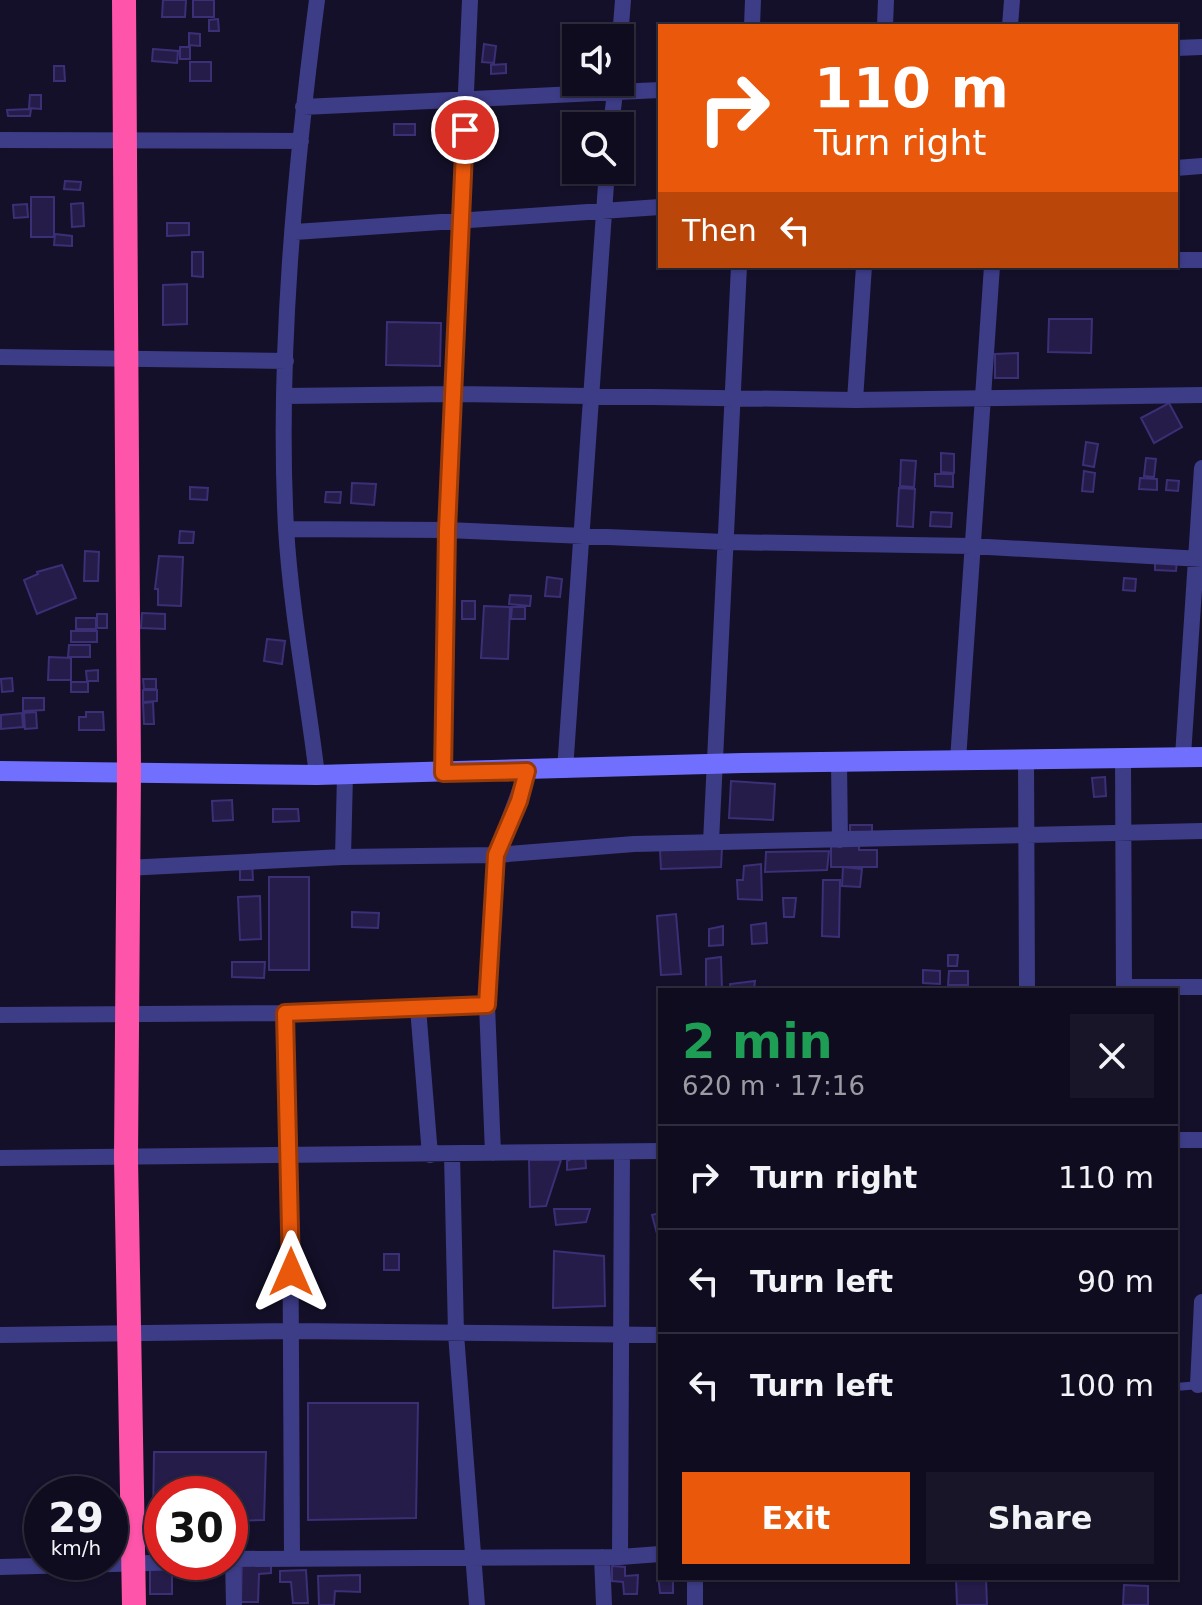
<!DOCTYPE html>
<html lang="en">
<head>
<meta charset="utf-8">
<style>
	body { margin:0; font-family:"DejaVu Sans",sans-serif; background:#181528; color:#f1f3f6; height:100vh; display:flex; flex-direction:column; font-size:30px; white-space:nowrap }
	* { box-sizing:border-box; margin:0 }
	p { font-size:26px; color:#9b9ba4 }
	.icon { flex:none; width:44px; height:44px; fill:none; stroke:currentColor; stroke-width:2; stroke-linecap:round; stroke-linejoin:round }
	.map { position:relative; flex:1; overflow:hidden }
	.panel { position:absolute; left:658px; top:988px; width:520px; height:592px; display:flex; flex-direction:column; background:#0f0c1f; border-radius:0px; box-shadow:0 2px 6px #0004,0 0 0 2px #2f2c3d }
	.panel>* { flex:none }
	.top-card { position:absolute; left:658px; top:24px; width:520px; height:244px; border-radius:0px; box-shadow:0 2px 6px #0004,0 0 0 2px #2f2c3d; background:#ea580c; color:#fff; overflow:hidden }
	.controls { position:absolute; left:562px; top:24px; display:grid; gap:16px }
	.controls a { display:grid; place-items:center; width:72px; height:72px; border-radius:0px; background:#0f0c1f; box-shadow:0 2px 6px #0004,0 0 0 2px #2f2c3d; font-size:40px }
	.speed { position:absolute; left:24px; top:1476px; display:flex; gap:16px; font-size:40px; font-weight:700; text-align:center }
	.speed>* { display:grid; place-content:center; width:104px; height:104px; border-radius:50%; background:#0f0c1f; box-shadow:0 2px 6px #0004,0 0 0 2px #2f2c3d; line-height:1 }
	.speed small { font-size:20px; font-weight:400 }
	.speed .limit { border:12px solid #d22; background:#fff; color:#111 }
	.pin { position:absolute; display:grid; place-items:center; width:68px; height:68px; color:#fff; margin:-34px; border:4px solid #fff; border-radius:50%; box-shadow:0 2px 8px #0007 }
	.me { position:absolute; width:88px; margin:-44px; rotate:0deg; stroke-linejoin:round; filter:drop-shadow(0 0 6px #0008) }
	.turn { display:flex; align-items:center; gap:28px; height:168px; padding:0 24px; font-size:36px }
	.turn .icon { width:104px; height:104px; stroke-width:2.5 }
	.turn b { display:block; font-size:56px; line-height:68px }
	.then { display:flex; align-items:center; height:76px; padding:0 24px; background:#0003; gap:16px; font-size:30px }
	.round { display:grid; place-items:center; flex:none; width:84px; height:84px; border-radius:0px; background:#181528 }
	.overview { display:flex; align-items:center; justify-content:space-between; height:136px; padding:0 24px }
	h1 { font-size:48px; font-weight:800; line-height:60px; color:#1e9e55 }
	.primary-button { display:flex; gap:16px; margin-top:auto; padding:16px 24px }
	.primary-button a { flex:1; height:92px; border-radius:0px; background:#ea580c; color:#fff; font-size:32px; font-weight:800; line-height:92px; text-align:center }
	.primary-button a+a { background:#181528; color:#f1f3f6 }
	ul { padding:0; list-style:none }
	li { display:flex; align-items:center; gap:24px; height:104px; padding:0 24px; border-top:2px solid #2f2c3d }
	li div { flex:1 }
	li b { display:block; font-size:30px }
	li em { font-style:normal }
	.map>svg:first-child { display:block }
	.building { fill:#251c4a; stroke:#3b2f76; stroke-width:2 }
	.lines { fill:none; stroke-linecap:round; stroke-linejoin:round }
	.lane { stroke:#3d3c87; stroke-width:8 }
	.street { stroke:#3d3c87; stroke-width:16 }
	.secondary { stroke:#7170fe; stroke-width:20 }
	.highway { stroke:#fe54a9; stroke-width:24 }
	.route-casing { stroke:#983908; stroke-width:20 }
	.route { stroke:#ea580c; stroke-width:14 }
</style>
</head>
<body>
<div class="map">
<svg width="1202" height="1605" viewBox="0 0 1202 1605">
	<rect width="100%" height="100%" fill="#141029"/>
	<!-- building -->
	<path class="building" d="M163,0H186L185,17H162Z
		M193,0H214V17H193Z
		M218,19L219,31H209V20Z
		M189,33L200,34V46L189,45Z
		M484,44L496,46L494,63L482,62Z
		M180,47H190V59H180Z
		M153,49L178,51L177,63L152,61Z
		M190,62H211V81H190Z
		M506,64V73L491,74V65Z
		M54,66H64L65,81H54Z
		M30,95H41V109L29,108Z
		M31,109L30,116H8L7,110Z
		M394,124H415V135H394Z
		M65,181L81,182L80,190L64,189Z
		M31,197H54V237H31Z
		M83,203L84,226L72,227L71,204Z
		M27,204L28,217L14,218L13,205Z
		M167,223H189V235L167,236Z
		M55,234L72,236V246L54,245Z
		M192,252H203V277L192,276Z
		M187,284V324L163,325V285Z
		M1049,319H1092L1091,353L1048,352Z
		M387,322L441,323L440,366L386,365Z
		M1018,353V378H995V354Z
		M1169,403L1182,427L1154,443L1141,418Z
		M1086,442L1098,444L1094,467L1083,465Z
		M941,453L954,454V473L941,472Z
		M1146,458L1156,459L1154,477L1144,476Z
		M901,460L916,461L914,487L900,486Z
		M1084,471L1095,473L1093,492L1082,491Z
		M935,474H953V487L935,486Z
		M1140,478L1157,479V490L1139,489Z
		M1167,480L1179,481L1178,491L1166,490Z
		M352,483L376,484L374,505L351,503Z
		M190,487L208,488L207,500L190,499Z
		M899,488L915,489L913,527L897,526Z
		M326,492H341L340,503L325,502Z
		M931,512L952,513L951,527L930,526Z
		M180,531L194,532L193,543H179Z
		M85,551L99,552L98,581H84Z
		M159,556L183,557L181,606L158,605V589H155Z
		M1155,558L1177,560L1176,571L1155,570Z
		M62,565L76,598L37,614L24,580L38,574L37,572Z
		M547,577L562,579L560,597L545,596Z
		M1124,578L1136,579L1135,591L1123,590Z
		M510,595L531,596L530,606L509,604Z
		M462,601H475V619H462Z
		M484,606L510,607L508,659L481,658Z
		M512,607H525V619H511Z
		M142,613L165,614V629L141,628Z
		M97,614H107V628H97Z
		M76,618H96V629H76Z
		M71,631H97V642H71Z
		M267,639L285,641L282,664L264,661Z
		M69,645H90V657H68Z
		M49,657L71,658V680H48Z
		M98,670V681H87L86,671Z
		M12,678L13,691L2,692L1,679Z
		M143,679H156V689H144Z
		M71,682H88V692H71Z
		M143,690H157V701L143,702Z
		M23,698H44V710L23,711Z
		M153,702L154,724H144L143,703Z
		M36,712L37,728L25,729L24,713Z
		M86,712H103L104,730H79V717H86Z
		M22,713L23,727L1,729V715Z
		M1105,777L1106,796L1094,797L1092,778Z
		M731,781L775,784L773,820L729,818Z
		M232,800L233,820L213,821L212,801Z
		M273,809H298L299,821L273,822Z
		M850,825H872V837L850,838Z
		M831,844H859V850H877V867H831Z
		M722,848L721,867L661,869L660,850Z
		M829,851L827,870L765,872L766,852Z
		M252,863L253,880H240V864Z
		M761,864L762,900L738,899L737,880H743L744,866Z
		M843,867L862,869L860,887L842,886Z
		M269,877H309V970H269Z
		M823,880H840L839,937L822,936Z
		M260,896L261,939L240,940L238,897Z
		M783,898H796L794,917H784Z
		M352,912L379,913L378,928L352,927Z
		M676,914L681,974L661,975L657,916Z
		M766,923L767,943L752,944L751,925Z
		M723,926V945L709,946V929Z
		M948,955H958L957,966H948Z
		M721,957L722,990H706V959Z
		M232,962H265L264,978L232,977Z
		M923,970L940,971V984L923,983Z
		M949,971H968V985H948Z
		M755,981L754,990H731L730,984Z
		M585,1153L586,1168L567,1170V1161Z
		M529,1160H561L546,1206L530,1207Z
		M554,1209H590L586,1222L556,1225Z
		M660,1213V1241H659L652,1215Z
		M554,1251L604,1256L605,1306L553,1308Z
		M384,1254H399V1270H384Z
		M308,1403H418L416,1518L308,1520Z
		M154,1452H266L264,1520L230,1521V1494H162V1521H153Z
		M242,1559H271V1573L259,1574L258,1602H241Z
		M612,1566L625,1567V1576L638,1575L637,1594H624L623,1582L612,1581Z
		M150,1569H172V1594H150Z
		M306,1570L308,1603H293L291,1582H280V1571Z
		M360,1575V1592L335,1591L334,1605H319L318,1576Z
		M658,1575L673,1578V1593H660Z
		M956,1578H986L987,1605H957Z
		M1124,1585L1148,1586V1605H1123Z"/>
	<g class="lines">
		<!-- lane -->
		<path class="lane" d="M1176,1387L1199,1385"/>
		<!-- street -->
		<path class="street" d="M752,26L753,0
			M885,26L886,0
			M1010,26L1012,0
			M620,38L623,0
			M1176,48L1202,47
			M303,107L660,90
			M611,126L616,84
			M0,140L301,141
			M1176,168L1202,166
			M295,232L660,207
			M1176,260H1202
			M0,357L286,361
			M284,396L454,394L855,400L1202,395
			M855,400L864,266
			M286,529L447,530L725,542L971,546L1202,559
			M1183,756L1202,468
			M1123,757L1124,990
			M1026,758L1027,990
			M958,760L992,266
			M839,762L840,840
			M565,770L607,170
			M443,773L447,530L470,0
			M317,775C307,693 291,610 286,528C277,358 295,168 317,0
			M711,842L739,266
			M343,857L345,775
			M126,868L343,857L496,855L634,844L1202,831
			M1124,987H1202
			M418,1008L430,1155
			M285,1013L290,1156L292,1559
			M0,1015L285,1013L487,1005
			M1176,1140H1202
			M493,1153L487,1005L496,855L527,771
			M452,1154L456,1334L477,1605
			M0,1158L660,1151
			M0,1335L291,1331L660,1335
			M1198,1385L1202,1302
			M602,1557L604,1605
			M620,1557L622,1153
			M230,1559L620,1557L660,1554
			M233,1559L234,1605
			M0,1567L188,1562
			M695,1578V1605"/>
		<!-- secondary -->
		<path class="secondary" d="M0,771L317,775L743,763L1202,757"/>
		<!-- highway -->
		<path class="highway" d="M124,0L129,772L126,1158L134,1605"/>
	</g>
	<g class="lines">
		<defs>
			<path id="route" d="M291,1272L285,1013L487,1005L496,855L519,801L527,771L443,773L447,530L465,130"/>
		</defs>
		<!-- route casing -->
		<use href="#route" class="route-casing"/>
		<!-- route -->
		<use href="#route" class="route"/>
	</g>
</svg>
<div class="controls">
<a><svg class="icon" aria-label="sound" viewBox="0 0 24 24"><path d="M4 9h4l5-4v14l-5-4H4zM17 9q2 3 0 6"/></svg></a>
<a><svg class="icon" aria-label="search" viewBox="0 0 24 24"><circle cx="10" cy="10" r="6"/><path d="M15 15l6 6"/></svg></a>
</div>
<div class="speed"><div>29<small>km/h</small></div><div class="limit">30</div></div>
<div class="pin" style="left:465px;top:130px;background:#d93025"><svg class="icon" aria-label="arrive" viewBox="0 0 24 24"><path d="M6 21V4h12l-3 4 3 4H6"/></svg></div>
<svg class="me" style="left:291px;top:1272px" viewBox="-20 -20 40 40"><path d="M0-17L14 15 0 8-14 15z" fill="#ea580c" stroke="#fff" stroke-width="4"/></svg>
<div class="top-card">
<div class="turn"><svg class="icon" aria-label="right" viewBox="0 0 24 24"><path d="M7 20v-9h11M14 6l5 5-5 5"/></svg><div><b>110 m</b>Turn right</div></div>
<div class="then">Then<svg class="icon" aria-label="left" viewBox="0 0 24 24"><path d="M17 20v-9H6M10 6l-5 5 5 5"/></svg></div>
</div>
<section class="panel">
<div class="overview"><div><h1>2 min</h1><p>620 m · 17:16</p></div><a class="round"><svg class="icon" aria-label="close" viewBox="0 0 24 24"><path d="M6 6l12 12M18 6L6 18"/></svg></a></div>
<ul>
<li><svg class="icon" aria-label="right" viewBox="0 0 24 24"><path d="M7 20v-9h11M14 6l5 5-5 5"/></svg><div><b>Turn right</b></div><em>110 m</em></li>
<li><svg class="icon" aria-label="left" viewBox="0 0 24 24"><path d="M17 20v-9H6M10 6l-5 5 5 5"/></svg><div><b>Turn left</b></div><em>90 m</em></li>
<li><svg class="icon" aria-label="left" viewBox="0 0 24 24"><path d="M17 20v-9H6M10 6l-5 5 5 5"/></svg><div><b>Turn left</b></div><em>100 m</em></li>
</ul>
<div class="primary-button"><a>Exit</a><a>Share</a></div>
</section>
</div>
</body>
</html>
